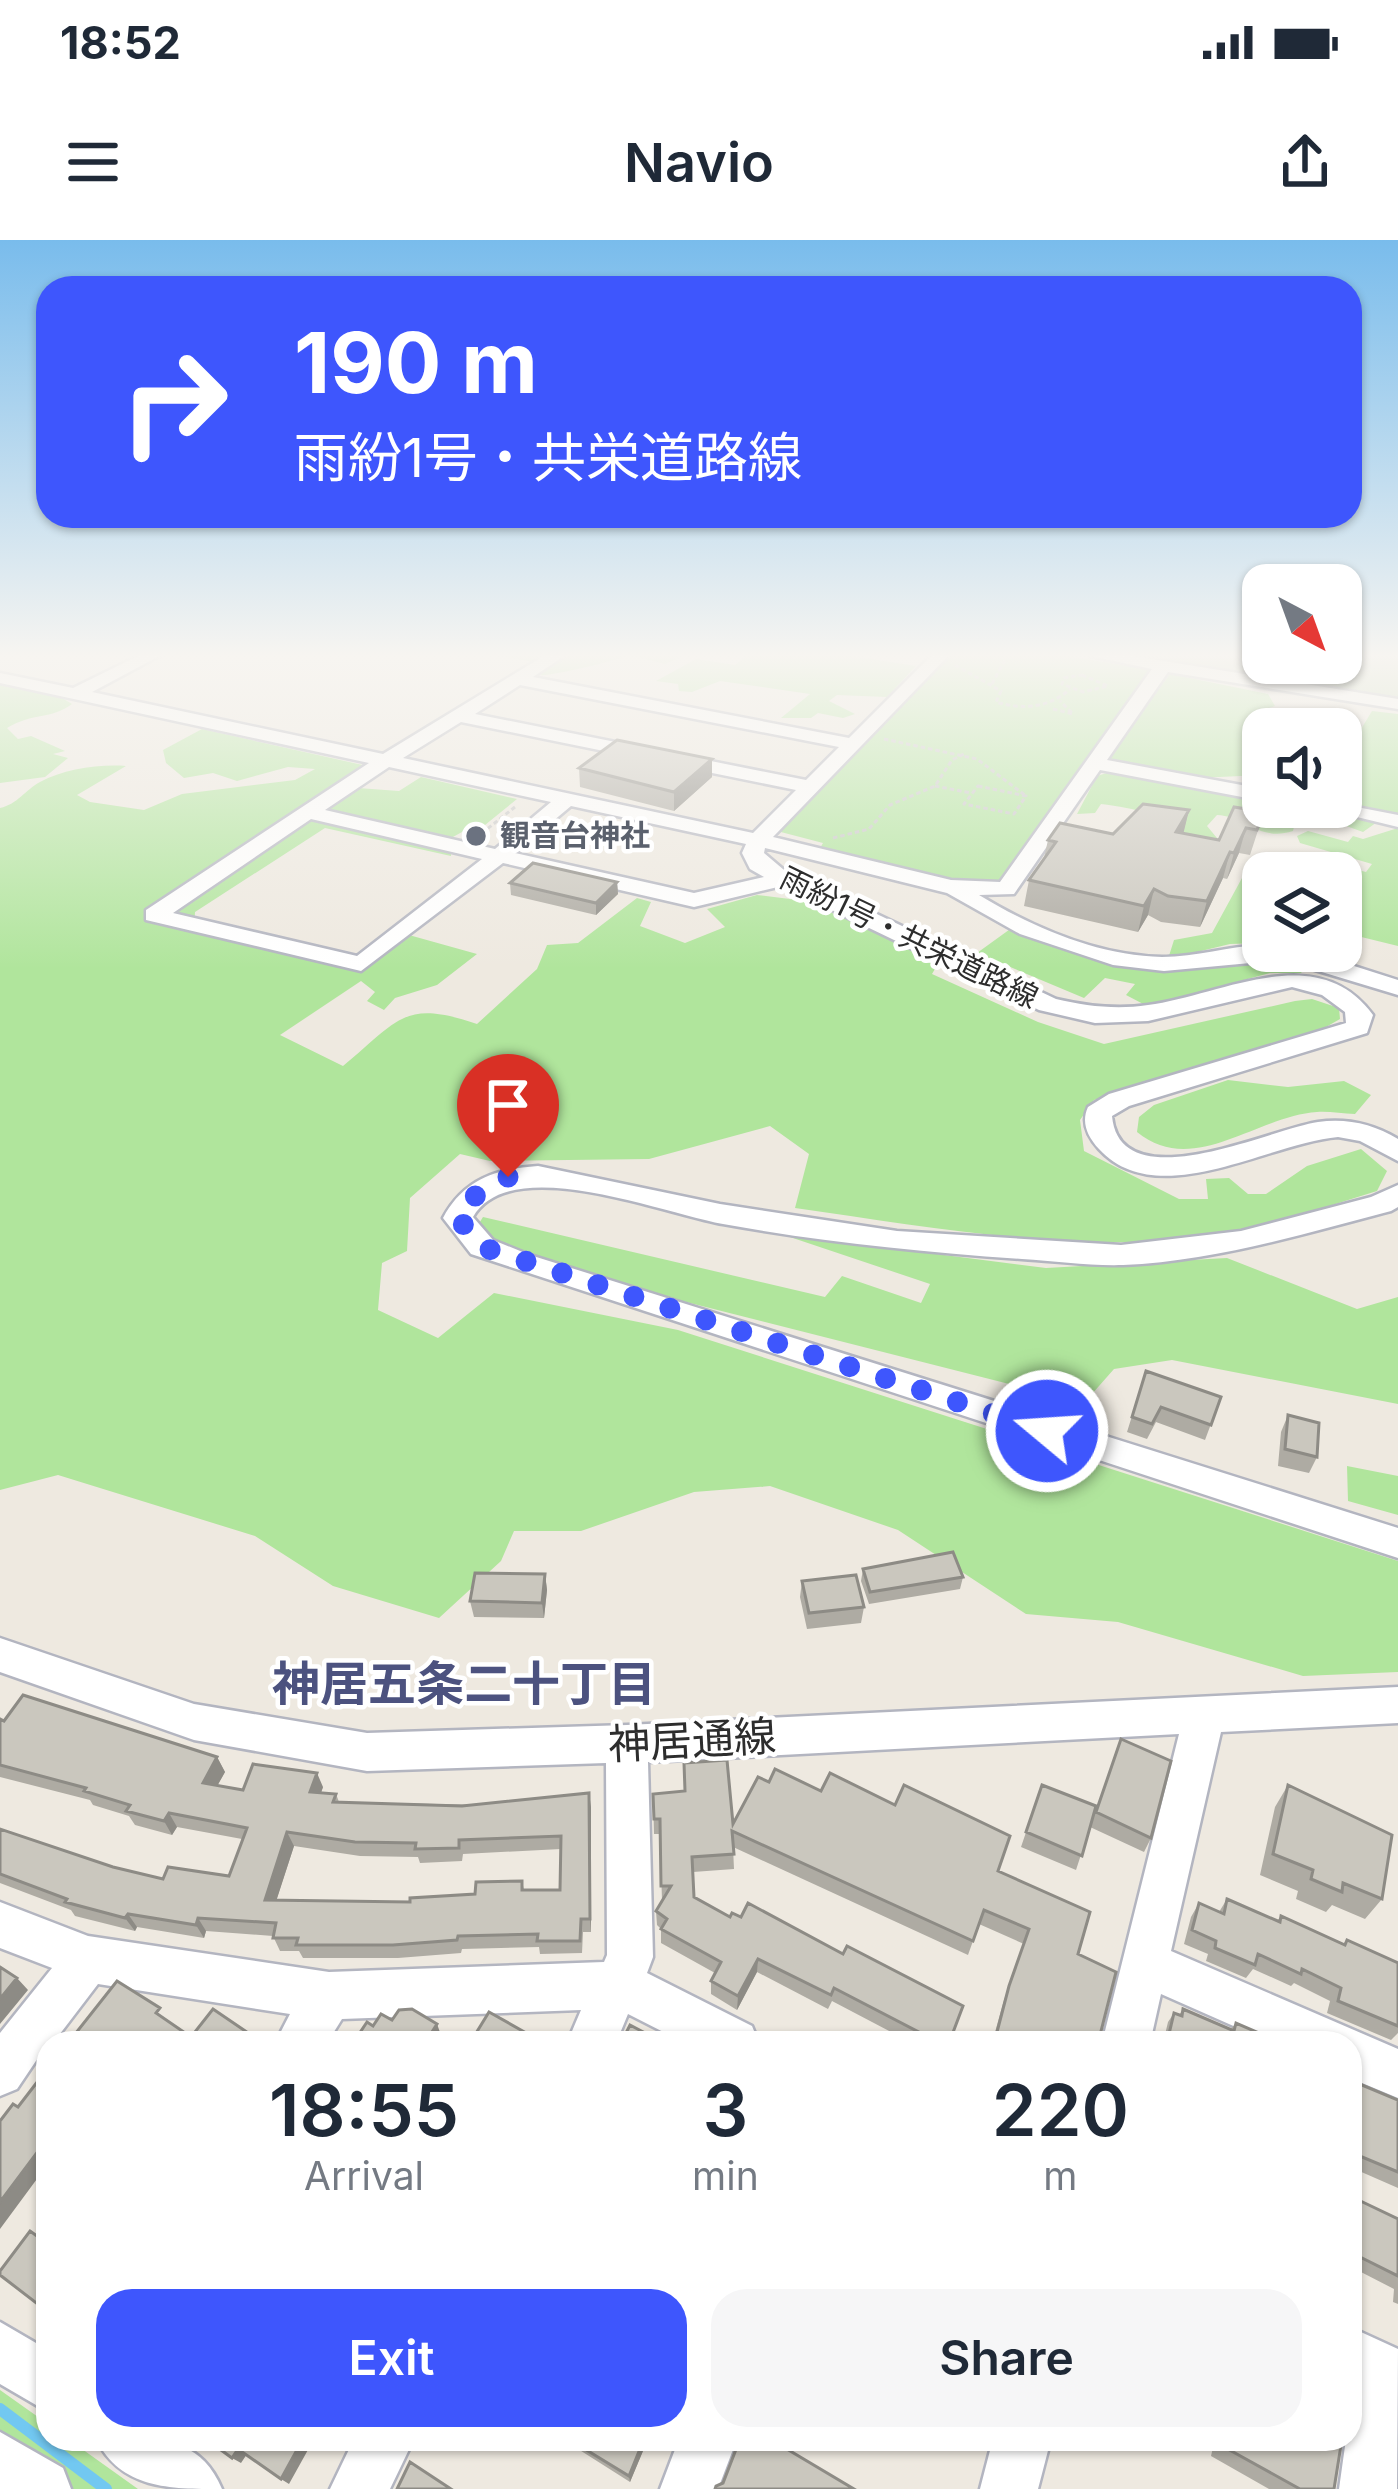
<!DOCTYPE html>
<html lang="en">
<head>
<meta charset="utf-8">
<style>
	body { margin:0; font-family:Inter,"Noto Sans JP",sans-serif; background:#f6f6f7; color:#1f2937; height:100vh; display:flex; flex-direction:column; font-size:45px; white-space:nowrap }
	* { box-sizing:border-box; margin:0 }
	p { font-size:39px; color:#747a83 }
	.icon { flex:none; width:66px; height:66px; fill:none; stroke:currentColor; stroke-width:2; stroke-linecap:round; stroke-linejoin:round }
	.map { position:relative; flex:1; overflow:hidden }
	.panel { position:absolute; left:36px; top:1791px; width:1326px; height:420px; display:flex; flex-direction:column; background:#fff; border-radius:36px; box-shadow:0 3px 9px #0004 }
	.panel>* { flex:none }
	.top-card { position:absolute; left:36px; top:36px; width:1326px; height:252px; border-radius:36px; box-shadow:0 3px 9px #0004; background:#3e56fd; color:#fff; overflow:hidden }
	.needle { width:78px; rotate:139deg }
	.buttons { position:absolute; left:1242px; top:324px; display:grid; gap:24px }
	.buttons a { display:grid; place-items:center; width:120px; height:120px; border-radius:24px; background:#fff; box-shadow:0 3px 9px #0004; font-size:60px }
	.pin { position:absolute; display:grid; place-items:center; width:102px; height:102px; color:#fff; margin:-123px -51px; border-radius:50% 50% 50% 0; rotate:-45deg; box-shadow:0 0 12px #0007 }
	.pin .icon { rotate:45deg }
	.me { position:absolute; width:132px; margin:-66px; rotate:288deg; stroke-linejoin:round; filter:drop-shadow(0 0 9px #0008) }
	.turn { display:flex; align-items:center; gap:42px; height:252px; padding:0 60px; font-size:54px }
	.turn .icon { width:156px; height:156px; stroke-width:2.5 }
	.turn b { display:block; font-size:84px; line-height:102px }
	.eta { display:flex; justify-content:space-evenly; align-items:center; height:204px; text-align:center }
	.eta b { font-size:72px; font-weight:600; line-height:84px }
	.primary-button { display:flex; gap:24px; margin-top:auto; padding:24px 60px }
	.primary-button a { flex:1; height:138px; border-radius:36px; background:#3e56fd; color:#fff; font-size:48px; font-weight:600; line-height:138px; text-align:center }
	.primary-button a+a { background:#f6f6f7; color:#1f2937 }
	.status { display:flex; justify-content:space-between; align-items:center; height:84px; padding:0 60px; background:#fff; direction:ltr }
	.status svg { height:33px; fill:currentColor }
	header { display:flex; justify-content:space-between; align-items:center; height:156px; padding:0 60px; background:#fff; font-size:54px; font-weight:600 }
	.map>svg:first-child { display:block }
	.green { fill:#b0e59c }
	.cemetery { fill:#c5d9b6 }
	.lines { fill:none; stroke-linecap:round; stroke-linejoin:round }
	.stream { stroke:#72c8f1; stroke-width:12 }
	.minor-casing { stroke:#b3b5c0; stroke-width:5 }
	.path { stroke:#c8c8c8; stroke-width:3; stroke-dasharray:4.5 3; stroke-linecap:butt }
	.minor { fill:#fff; fill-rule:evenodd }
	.wall { fill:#aeaba3; fill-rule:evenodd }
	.shaded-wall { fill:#8d8b85 }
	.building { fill:#cac7be; stroke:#8d8b85; stroke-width:3; fill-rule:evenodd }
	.route { stroke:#3e56fd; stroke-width:21; stroke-dasharray:0 37.8 }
	.worship-dot { fill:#6b7280; stroke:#fff; stroke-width:4.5 }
	.labels { text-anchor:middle; stroke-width:9; stroke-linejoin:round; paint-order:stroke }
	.far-worship-label { font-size:30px; font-weight:bold; fill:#5b616d; stroke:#fff; text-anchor:start }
	.far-street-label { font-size:30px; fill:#2d2d2d; stroke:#fff }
	.near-street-label { font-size:42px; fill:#2d2d2d; stroke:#fff }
	.near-neighbourhood-label { font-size:48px; font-weight:bold; fill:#4c527f; stroke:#fff }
</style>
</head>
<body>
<div class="status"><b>18:52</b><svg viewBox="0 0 49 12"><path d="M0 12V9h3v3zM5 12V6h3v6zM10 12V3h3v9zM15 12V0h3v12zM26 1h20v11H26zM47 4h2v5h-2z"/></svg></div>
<header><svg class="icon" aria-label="menu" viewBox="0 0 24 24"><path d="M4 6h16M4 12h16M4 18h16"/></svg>Navio<svg class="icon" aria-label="share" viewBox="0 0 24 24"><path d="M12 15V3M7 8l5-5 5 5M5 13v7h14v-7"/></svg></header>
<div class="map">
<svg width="1398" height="2249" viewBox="0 0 1398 2249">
	<rect width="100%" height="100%" fill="#eee9e0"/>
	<!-- green -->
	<path class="green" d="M490,414H688L665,424L630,415C622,419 549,437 540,435L550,425Z
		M749,414H841L916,426L887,457L837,455L829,461L855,474L843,478L818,473L811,478H781L810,454L720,441L692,452L679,451L678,444L656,441L696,419L735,425Z
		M951,414H1056L1152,430L1001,646L950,643L819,610L823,603L777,591Z
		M1170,434L1268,454L1275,466L1251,474L1361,489L1372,471L1398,474V578L1341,567L1345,552L1341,550V489H1263V535L1197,538L1107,520Z
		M0,444L59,456L72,464C50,480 34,472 7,488L18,499L31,496L65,511L53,514L68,518L45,537L0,543Z
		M202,489L385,530L358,548L399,551L421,537L517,559L485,585H475L451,598V616L325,588L195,672L194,690L341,728L391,690L477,714L437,745L395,758L384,770L367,761L375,752L361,741L280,795L343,826C399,780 403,759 477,784L537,729L547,705L578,703L637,658L651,662L640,686L685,703L725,687L707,669L757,655L806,661L939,722L932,734L1038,782L1104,804L1295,761L1312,759L1339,768L1340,779L1312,795L1094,860L1080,880L1084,911L1179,959H1208L1206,939L1229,938L1248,954H1266L1307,926L1361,909L1387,931L1377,951C1313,971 1247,994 1180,1000C1052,1010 922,986 795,968L809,914L770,886L649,919L490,921L460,914L410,958L407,1011L382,1023L378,1070L438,1098L494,1053L678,1090L1398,1321V1432L1303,1436L1118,1382L1026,1374L898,1290L770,1246L694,1252L581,1291H514L501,1321L439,1378L333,1346L255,1296L58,1235L0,1250V568C18,564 25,550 40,542C64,529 99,524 126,526L77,555L90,562L144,570L182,554L295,540L315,529L288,527L237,541L213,533L184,538L166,523L163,510Z
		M1113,531L1263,559V567H1307L1380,580L1363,592L1321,577L1296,579L1293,591C1259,602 1245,576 1217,575L1207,586L1217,598L1194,602C1173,576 1134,568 1101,564L1095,573L1077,574L1097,536Z
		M1398,588V706L1341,692V633H1263V703L1230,704L1168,719L1174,700L1212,693L1248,627L1275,631L1278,622H1292L1294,613L1366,632L1372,624L1300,603L1297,596L1308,591L1348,602L1353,596L1363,599Z
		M1013,687L1154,729L1261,717L1307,725L1301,733H1270L1147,766L1126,755L1135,744L1105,738L1084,758L977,713Z
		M1228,840L1288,847L1344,841L1371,855L1355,874C1342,874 1329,871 1317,872C1256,876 1193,938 1137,892L1139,877L1154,865Z
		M483,977L825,1057L842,1036L921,1063L930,1044L781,994L1046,1028L1227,1018L1357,1069L1398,1057V1164L1172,1120L1114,1129L1084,1163L465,1006Z
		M1347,1226L1398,1236V1275L1348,1261Z
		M0,2150L48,2184V2199H68L138,2249H0Z"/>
	<!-- cemetery -->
	<path class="cemetery" d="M1075,414H1263V423H1341V414H1398V467Z"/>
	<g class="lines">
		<!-- stream -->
		<path class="stream" d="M0,2169L106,2249"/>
		<defs>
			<path id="minor" d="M142,414H163L92,452L383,514L547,414H567L533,437L849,498L933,414H950L773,597L951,640L1000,642L1152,429L1081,414H1120L1398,459V469L1168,432L1107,520L1263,549V561L1100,530L1014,654L979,655C1032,687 1098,716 1162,717C1196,717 1229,706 1263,705V711H1307L1398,740V755L1282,720L1164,731L1113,725L1020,694L947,653L765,608L764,613L784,630L1056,759C1086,766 1116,770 1148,765C1221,756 1317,698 1373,775L1367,793L1129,866L1112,876C1120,962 1273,888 1318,882C1347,878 1373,884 1398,899V921L1360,901L1338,897C1268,903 1157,973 1099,909C1087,896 1081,882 1088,867L1109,854L1346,783L1345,772L1322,755L1292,747L1148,781L1095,783L1039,770L782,646L694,667L503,623L361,731L146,680V670L369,523L0,443V433L73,448ZM520,445L839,507L806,540L475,474ZM461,482L796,550L753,593L403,518ZM389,527L551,562L495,609L325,570ZM571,566L746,604L742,613L750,629L764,637L694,653L515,613ZM311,579L482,619L357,716L173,673Z
				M1341,564L1398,575V587L1316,567Z
				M538,926L720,964L897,991L1121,1005L1241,991L1371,957L1398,945V967L1391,971C1303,994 1215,1021 1123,1025C1090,1026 1055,1021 1022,1019C921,1012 822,1002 723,984C662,973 510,912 473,977L493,1000L530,1015L1398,1288V1318L471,1014L443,978C464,939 496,929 538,926Z
				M0,1398L194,1464L367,1493L627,1485L1398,1447V1483L1221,1492L1171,1711L1398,1809V1858L1350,1838V1803H1272L1161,1754L1150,1803H1102L1179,1494L648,1522L653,1717L647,1733L752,1786L759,1803H685L628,1774L616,1803H567L581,1770L342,1779L327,1803H275L290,1774L98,1744L53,1803H48L17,1849L0,1856V1793L52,1728L0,1708V1662L88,1696L329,1732L604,1722L607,1715L606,1523L367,1531L194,1500L0,1432Z
				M0,2082L48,2110V2172L0,2144Z
				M1350,2087L1398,2109L1397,2249H1339L1346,2199H1350Z
				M0,2192L63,2228L71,2249H0Z
				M96,2199C149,2199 198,2191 222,2249C169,2249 121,2249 96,2199Z
				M354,2199H414L390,2249H330Z
				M679,2199H737L718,2249H660Z
				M993,2199H1051L1038,2249H980Z"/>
		</defs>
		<!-- minor casing -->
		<use href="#minor" class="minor-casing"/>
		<!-- path -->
		<path class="path" d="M955,425L1001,451L996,462C1023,470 1049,468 1070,449
			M1082,435L1108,446L1083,452L1062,444L1064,438Z
			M992,444L1008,414
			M1053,469L1073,474L1060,461
			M884,499L977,519L1026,556
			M935,546L971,553
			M978,546L1026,556L1014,574L964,564Z
			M482,593L515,567
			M833,598L869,589L890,565L935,546L952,520L964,514"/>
		<!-- minor -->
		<use href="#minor" class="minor"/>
	</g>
	<!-- wall -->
	<path class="wall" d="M712,519V537L674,571L580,547L579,528Z
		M1189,570L1183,593L1219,600L1264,572L1250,615L1239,613L1227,639L1223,638L1200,687L1161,682L1148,675L1138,692L1024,666L1029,640L1044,618L1048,600L1113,594Z
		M617,642L618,654L596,675L511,655L510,643Z
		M1146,1131L1221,1157L1205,1200L1156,1182L1147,1199L1127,1192Z
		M1288,1175L1317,1217L1309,1233L1278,1226L1281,1192Z
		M863,1329L963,1337L960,1349L869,1364L861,1341Z
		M545,1334L547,1350L544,1378L474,1377L470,1361Z
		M802,1341L864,1367L861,1383L807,1389L800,1357Z
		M0,1479L217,1517L225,1532L217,1546L243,1550L323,1547L321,1553L336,1554L339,1562L591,1567V1692H583L582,1713L540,1714L539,1707L462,1709L461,1713L398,1718H303L299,1711H280L273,1696L206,1691L204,1698L137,1687L135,1691L75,1676L71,1670L0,1643V1589L113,1627L163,1639L229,1636L242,1599L177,1587L172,1595L135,1585L129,1576L93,1565L90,1560L0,1537ZM294,1606L360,1616L418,1617L420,1623L462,1621L463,1614L561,1609L560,1650H524L522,1641L475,1654L410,1662L276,1661Z
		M1121,1499L1151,1598L1144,1612L1090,1587L1076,1630L1021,1607L1042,1545L1095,1572Z
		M1288,1545L1382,1659L1365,1679L1332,1665L1326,1672L1296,1659L1298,1651L1260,1635L1275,1567Z
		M653,1554L733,1584L998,1631L1078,1714L1098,1803H992L1004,1760L1024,1704L979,1684L968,1715L733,1607L734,1629L693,1632L694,1657L949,1803H912L832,1761L828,1769L757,1732L737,1770L711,1754V1741L715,1733L661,1703V1689L657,1685L656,1671L662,1661L660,1594H654Z
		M1227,1659L1277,1681L1281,1676L1343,1704L1347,1700L1398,1723V1793L1391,1800L1327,1773L1330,1761L1294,1743L1291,1746L1253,1729L1246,1738L1206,1721L1208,1714L1184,1704L1191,1677L1199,1663L1219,1672Z
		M1183,1769L1230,1790L1236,1783L1282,1803H1163L1168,1782L1174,1773L1179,1775Z
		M1350,1840L1398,1860V1948L1350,1927Z
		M1350,1956L1398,1979V2064L1393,2062L1394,2049L1359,2031L1358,2034L1350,2040Z
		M577,2199H648L630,2242L578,2209L575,2203Z
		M1215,2199H1342L1334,2249H1269L1211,2216Z"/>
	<!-- shaded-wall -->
	<path class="shaded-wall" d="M712,519V537L674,571V552Z
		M1189,570L1183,595L1176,592Z
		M1246,588L1239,613L1227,639L1234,613Z
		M1230,612L1223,638L1200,687L1207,661Z
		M617,642L618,654L596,675V663Z
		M1154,649L1148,675L1138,692L1144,666Z
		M545,1334L547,1350L544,1378L542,1363Z
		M217,1517L225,1532L211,1557L203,1543Z
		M317,1533L323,1547L316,1566L310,1552Z
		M589,1553L591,1567V1692L590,1679Z
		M169,1573L177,1587L172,1595L164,1581Z
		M287,1592L294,1606L272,1674L265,1660Z
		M128,1674L137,1687L135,1691L125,1678Z
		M198,1678L206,1691L204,1698L196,1685Z
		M758,1719L757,1732L737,1770L738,1756Z
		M17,1738L28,1750L0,1784V1759Z
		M437,1784L441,1795L436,1803H425Z
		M48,1898V1924L0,1989V1962Z
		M303,2199H314L289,2244L281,2239Z
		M644,2199H648L630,2242L629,2236Z
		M238,2209L247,2214L241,2223L232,2218Z"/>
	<!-- building -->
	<path class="building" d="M617,500L712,519L674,552L579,528Z
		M1143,564L1189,570L1176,592L1219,600L1234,567L1264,572L1257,590L1246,588L1234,613L1230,612L1207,661L1168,656L1154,649L1144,666L1029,640L1056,602L1048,600L1060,583L1113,594Z
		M533,623L617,642L596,663L510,643Z
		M1146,1131L1221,1157L1211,1185L1161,1167L1152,1184L1132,1177Z
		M1288,1175L1319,1183L1317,1217L1285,1209Z
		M953,1312L963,1337L870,1352L863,1329Z
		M475,1333L545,1334L542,1363L470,1361Z
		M856,1335L864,1367L809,1373L802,1341Z
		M23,1455L217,1517L203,1543L243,1550L253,1524L317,1533L310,1552L336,1554L333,1562L462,1566L589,1553L590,1679H581L580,1701H537L538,1694L458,1696L457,1700L393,1705H296L298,1698H273L276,1683L198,1678L196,1685L128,1674L125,1678L65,1662L67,1659L0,1634V1589L113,1627L163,1639L168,1627L229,1636L247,1588L169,1573L164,1581L126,1571L130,1565L84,1551L86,1548L0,1525V1479L4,1481ZM287,1592L355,1602L416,1603L415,1609L459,1608V1600L561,1596L560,1650H522V1641L476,1642L475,1654L410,1658V1662L265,1660Z
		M1121,1499L1171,1521L1151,1598L1096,1572Z
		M727,1520L733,1584L758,1537L769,1542L775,1529L821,1551L830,1533L895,1565L904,1545L1010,1596L998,1631L1090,1672L1078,1714L1116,1732L1098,1803H1002L1003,1795L997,1792L1009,1746L1029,1689L984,1670L973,1701L732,1591L734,1614L692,1617L694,1657L730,1677L732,1673L741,1677L748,1663L843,1714L847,1706L963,1766L949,1803H940L834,1748L831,1755L758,1719L738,1756L711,1741L721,1722L661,1689L667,1679L656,1671L671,1646H661L660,1579H654L653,1554L685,1551L684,1523Z
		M1042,1545L1096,1566L1082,1616L1026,1592Z
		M1288,1545L1392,1595L1382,1659L1343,1643L1342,1652L1311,1639L1313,1630L1273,1614Z
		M1227,1659L1280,1682L1281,1676L1345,1705L1347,1700L1398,1723V1786L1338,1761L1341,1748L1302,1729L1301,1734L1258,1714L1255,1725L1215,1708L1216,1701L1192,1690L1199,1663L1224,1674Z
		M0,1727L17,1738L0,1759Z
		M117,1741L160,1768L156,1773L191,1797L213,1769L260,1801L259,1803H68Z
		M412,1769L437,1784L425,1803H408L404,1801L403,1803H353L367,1782L373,1786L381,1774L392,1780L399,1770Z
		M1183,1769L1234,1791L1236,1783L1282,1803H1189L1169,1794L1174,1773L1182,1776Z
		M489,1772L528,1794L523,1803H470Z
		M630,1785L664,1803H621Z
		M48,1828V1898L0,1962V1881L13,1864L18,1867Z
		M1350,1840L1398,1860V1932L1350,1912Z
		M1350,1956L1398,1979V2036L1360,2017L1358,2034L1350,2030Z
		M30,1991L48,2004V2072L0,2035V2031Z
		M206,2199H303L281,2239L238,2209L232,2218Z
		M577,2199H644L629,2236L575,2203Z
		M740,2199H770L854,2249H715L716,2246L723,2243Z
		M1228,2199H1342L1334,2249H1300L1226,2208Z
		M410,2222L451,2249H397Z"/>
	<!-- sky -->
	<linearGradient id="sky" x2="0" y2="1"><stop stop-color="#79bcec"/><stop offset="0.57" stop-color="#f7f5f1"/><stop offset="1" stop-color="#f7f5f1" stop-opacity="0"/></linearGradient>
	<rect width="1398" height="729" fill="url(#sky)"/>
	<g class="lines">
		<!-- route -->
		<path class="route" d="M508,937L465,962L458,978L482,1007L1047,1191"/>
	</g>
	<!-- markers -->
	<circle class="worship-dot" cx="476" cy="596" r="12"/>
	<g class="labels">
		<!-- far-worship labels -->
		<g class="far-worship-label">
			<text x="500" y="606">観音台神社</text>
		</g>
		<!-- far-street labels -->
		<g class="far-street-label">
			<text transform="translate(909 698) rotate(26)" y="10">雨紛1号・共栄道路線</text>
		</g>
		<!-- near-street labels -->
		<g class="near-street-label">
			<text transform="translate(692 1500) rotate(-3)" y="15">神居通線</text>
		</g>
		<!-- near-neighbourhood labels -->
		<g class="near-neighbourhood-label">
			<text x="464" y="1461">神居五条二十丁目</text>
		</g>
	</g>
</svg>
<div class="buttons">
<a><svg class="needle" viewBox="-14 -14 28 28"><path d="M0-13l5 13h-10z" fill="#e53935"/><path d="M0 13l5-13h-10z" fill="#747a83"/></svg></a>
<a><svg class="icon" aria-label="sound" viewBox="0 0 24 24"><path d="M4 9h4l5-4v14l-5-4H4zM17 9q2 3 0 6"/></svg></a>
<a><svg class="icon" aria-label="layers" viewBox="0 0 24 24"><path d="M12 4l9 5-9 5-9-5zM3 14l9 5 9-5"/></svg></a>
</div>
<div class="pin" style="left:508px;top:937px;background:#d93025"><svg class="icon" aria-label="arrive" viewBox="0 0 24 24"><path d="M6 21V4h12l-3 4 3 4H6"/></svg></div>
<svg class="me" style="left:1047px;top:1191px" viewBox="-20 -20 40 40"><circle r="17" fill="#3e56fd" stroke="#fff" stroke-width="3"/><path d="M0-11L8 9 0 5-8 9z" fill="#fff"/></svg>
<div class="top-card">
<div class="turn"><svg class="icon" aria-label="right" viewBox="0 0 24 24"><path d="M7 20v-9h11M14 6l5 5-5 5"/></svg><div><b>190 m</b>雨紛1号・共栄道路線</div></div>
</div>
<section class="panel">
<div class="eta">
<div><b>18:55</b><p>Arrival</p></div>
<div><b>3</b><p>min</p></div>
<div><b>220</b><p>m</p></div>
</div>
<div class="primary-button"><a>Exit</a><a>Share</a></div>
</section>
</div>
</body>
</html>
